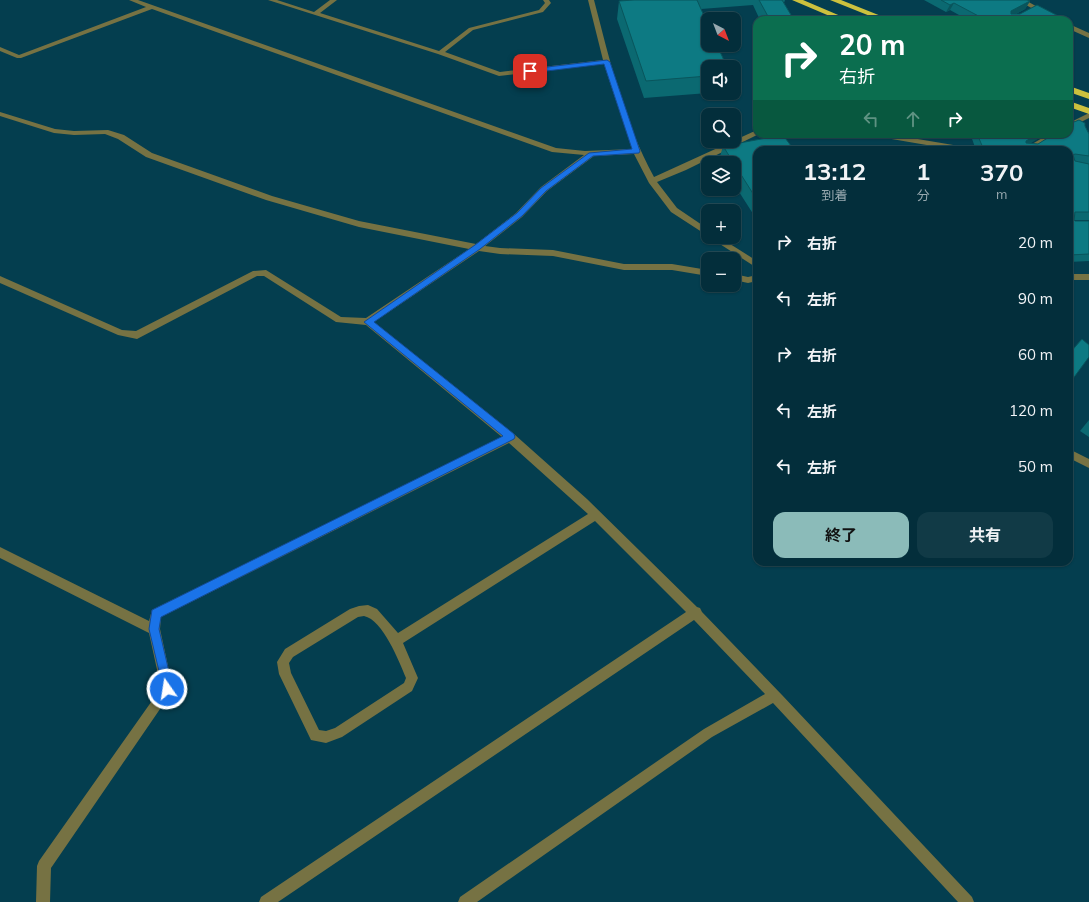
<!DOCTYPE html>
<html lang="ja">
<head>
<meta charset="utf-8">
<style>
	body { margin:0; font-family:Mulish,"Noto Sans JP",sans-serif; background:#113a46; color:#f1f3f6; height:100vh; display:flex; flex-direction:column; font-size:15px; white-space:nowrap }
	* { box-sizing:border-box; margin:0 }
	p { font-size:13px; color:#97a8af }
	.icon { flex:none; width:22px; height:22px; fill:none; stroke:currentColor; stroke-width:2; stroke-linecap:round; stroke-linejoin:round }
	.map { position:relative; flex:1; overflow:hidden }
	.details { position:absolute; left:753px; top:146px; width:320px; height:420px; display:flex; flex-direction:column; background:#032e3b; border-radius:12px; box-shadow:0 1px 3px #0004,0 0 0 1px #244a55 }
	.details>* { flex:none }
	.guide { position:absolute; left:753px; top:16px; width:320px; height:122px; border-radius:12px; box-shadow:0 1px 3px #0004,0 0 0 1px #244a55; background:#0b6e4f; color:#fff; overflow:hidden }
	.needle { width:26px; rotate:138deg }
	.controls { position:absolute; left:701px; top:12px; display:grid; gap:8px }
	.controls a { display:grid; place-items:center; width:40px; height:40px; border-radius:8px; background:#032e3b; box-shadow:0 1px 3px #0004,0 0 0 1px #244a55; font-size:20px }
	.pin { position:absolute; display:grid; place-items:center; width:34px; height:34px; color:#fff; margin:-17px; border-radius:8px; box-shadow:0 2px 6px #0006 }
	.me { position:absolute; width:44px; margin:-22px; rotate:347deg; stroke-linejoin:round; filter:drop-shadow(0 0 3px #0008) }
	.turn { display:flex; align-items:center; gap:14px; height:84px; padding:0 20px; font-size:18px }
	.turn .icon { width:52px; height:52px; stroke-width:2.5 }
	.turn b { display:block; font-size:28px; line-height:34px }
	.lanes { display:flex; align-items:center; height:38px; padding:0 20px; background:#0003; justify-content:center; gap:20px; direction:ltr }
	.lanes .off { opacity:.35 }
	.eta { display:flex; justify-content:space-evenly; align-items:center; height:68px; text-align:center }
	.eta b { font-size:24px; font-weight:700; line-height:28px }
	.action { display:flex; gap:8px; margin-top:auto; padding:8px 20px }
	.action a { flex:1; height:46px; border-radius:12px; background:#8bbbb9; color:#111; font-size:16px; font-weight:700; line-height:46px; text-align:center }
	.action a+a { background:#113a46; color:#f1f3f6 }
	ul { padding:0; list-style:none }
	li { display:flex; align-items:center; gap:12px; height:56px; padding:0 20px }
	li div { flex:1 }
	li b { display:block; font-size:15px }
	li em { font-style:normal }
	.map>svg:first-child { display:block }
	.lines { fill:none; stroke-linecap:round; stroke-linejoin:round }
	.minor { fill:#767243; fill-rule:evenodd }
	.highway { fill:#ccc13e; fill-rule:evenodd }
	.wall { fill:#0b6971 }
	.shaded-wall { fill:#09555c }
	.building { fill:#0d7a83; stroke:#09555c }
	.route { fill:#1a73e8; stroke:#114b97 }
</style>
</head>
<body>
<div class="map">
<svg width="1089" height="902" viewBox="0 0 1089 902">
	<rect width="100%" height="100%" fill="#043e4f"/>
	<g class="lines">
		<!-- minor -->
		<path class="minor" d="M129,0H138L556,148L585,151L632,149L604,64L499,76L438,54L268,0H277L314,12L330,0H337L320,13L439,51L469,28L539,10L545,3L543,0H549L551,3L543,12L473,30L445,52L500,72L603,60L588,0H594C610,61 624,122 654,177L757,130V134H759L686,170L657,182L677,208L708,229V236L671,212L649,183L634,154L594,156L547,191L522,217L485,246L500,248L553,250L624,264H672L708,270V276L672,270H624L553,256L500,254L479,251L374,322L514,434L587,499L697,607L700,608L702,612L782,695L972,897L974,902H958L773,703L712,737L477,902H458L460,897L704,729L765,694L694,620L278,902H259L261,897L686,612L595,521L403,643L418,678L412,691L342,737L326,743L311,740L279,674L277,662L285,649L350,609L359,606L368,605L377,609L398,633L588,514L509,443L161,617L160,629L173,689L171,693L51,868L50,902H36L37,866L39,861L161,688L149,633L0,558V547L149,621L152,610L502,437L366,325L336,322L264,276H257L137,339L118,335L0,283V276L122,330L136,331L253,271L266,270L341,317L366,318L469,249L359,227L266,200L146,157L118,139L105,134L74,135L54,133L0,116V112L55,129L74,131L108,130L124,135L152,153L272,196L359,221L476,244L516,213L541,187L584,155L552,152L152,9L21,58H17L0,51V47L19,55L146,7ZM364,616C383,620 399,661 406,678L404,683L335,728L326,731L319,730L291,673L289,663L293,657L358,617Z
			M1017,0H1025L1061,20H1053Z
			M1069,24L1089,33V38L1069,29Z
			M1089,113V118L1069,128V123Z
			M870,134H888L971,148L975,150H956L874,136Z
			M1049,134H1059L1032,150H1022Z
			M709,237H719L757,261V268Z
			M734,274L748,277L757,275V281L748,283L734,280Z
			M1069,274H1089V280H1069Z
			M1069,449L1089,459V468L1069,458Z"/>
		<!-- highway -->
		<path class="highway" d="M792,0H803L850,20H839Z
			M830,0H841L891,20H880Z
			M1069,86L1089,93V99L1069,92Z
			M1069,101L1089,108V114L1069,107Z"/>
	</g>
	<!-- wall -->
	<path class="wall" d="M629,0H785L784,3L794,20H760L753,5L701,9L708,67V93L644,98L617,19L619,1Z
		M924,0H1027L1030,1L1025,9L1016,14L1066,20H968L950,10L946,12Z
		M1074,122L1085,126L1089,134V220H1074L1075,221H1089V261L1069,262V150H976L971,136L972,134H1046L1030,143L1038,144Z
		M723,146L757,150V220L734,184V163H721L719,160Z
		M1082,339L1069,384V353Z
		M1089,420V437L1080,431Z"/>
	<!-- shaded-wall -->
	<path class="shaded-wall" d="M1030,1L1025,9L1006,19L1011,11Z
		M954,3L950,10L946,12L950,5Z
		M1038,134H1046L1021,149L1026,141Z"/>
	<!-- building -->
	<path class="building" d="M634,0H697L708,25V45H717L727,67H708V76L646,81L619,1Z
		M759,0H782L794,20H770Z
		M941,0H1027L1030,1L1011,11V14H1020L1037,5L1066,20H986L954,3L950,5Z
		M1069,114L1073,116L1074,122L1079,120L1085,123V126L1089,134V156L1075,154L1073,155L1075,161L1089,164V212H1075L1074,220L1075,221H1089V254L1069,255V150H984L977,134H1038L1026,141V143L1038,144L1054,134H1069Z
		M783,135L794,150H757V200L723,146Z
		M1082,339L1089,345V357L1069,384V354Z"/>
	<!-- route -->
	<path class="route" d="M607,60L610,62L640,151L639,153L593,156L546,191L522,216L480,249L374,322L514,434L515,437L514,439L161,617L159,629L173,689L171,692L167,694L164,692L149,629L152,610L503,436L364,322L475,245L517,213L541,188L589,153L632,149L604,64L530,73L527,71L530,69Z"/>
</svg>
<div class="controls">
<a><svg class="needle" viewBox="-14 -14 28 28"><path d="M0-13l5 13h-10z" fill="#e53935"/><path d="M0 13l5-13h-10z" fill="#97a8af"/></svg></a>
<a><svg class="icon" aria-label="sound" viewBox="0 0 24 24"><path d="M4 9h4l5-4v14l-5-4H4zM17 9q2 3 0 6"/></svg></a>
<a><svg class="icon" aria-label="search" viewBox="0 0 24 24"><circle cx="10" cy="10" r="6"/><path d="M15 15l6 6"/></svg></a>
<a><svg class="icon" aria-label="layers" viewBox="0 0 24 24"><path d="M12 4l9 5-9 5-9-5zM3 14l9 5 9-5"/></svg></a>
<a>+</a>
<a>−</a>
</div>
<div class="pin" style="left:530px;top:71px;background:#d93025"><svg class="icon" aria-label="arrive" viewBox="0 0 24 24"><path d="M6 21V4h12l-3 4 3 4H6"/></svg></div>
<svg class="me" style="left:167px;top:689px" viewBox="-20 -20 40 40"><circle r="17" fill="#1a73e8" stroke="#fff" stroke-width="3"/><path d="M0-11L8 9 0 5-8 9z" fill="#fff"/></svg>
<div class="guide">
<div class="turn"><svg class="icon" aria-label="right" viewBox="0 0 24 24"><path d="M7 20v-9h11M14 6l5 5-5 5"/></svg><div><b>20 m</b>右折</div></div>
<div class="lanes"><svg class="icon off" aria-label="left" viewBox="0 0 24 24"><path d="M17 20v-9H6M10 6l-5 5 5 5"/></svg><svg class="icon off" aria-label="ahead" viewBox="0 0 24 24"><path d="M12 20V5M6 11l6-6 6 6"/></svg><svg class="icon" aria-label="right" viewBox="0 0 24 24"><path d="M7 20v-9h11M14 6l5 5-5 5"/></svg></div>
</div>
<section class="details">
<div class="eta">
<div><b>13:12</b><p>到着</p></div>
<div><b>1</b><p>分</p></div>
<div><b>370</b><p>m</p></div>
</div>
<ul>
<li><svg class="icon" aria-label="right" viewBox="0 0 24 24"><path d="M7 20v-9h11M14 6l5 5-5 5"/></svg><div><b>右折</b></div><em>20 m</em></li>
<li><svg class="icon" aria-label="left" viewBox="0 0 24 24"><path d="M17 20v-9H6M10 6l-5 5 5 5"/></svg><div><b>左折</b></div><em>90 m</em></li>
<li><svg class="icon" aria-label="right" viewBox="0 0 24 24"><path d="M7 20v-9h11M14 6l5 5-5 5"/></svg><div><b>右折</b></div><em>60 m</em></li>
<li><svg class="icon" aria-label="left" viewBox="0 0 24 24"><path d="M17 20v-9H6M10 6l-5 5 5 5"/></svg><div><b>左折</b></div><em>120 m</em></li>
<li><svg class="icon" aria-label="left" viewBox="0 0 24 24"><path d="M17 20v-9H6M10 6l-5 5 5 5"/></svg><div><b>左折</b></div><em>50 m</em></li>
</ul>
<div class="action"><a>終了</a><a>共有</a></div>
</section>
</div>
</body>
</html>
